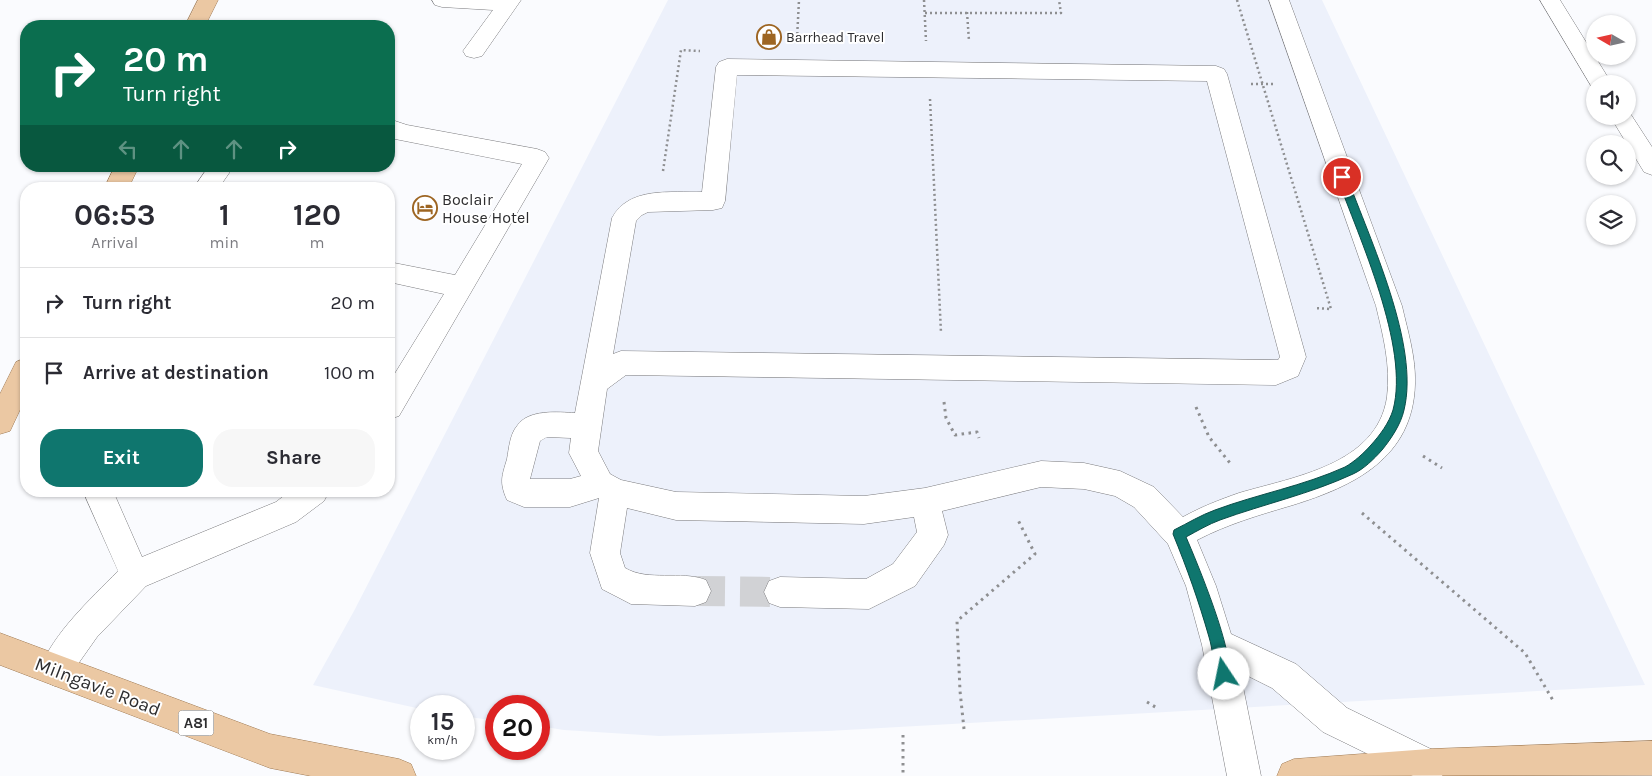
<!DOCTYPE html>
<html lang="en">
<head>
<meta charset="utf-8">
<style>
	body { margin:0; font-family:Karla,sans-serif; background:#f7f7f7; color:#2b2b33; height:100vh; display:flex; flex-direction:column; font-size:19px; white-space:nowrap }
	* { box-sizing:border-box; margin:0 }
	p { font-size:16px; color:#7c7c81 }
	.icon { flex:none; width:28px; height:28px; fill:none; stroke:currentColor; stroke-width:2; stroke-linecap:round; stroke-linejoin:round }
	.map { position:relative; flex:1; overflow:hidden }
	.sheet { position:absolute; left:20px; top:182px; width:375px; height:315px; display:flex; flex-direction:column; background:#fff; border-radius:20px; box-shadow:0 1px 4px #0004 }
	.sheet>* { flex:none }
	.top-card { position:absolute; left:20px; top:20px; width:375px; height:152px; border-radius:20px; box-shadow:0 1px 4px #0004; background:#0b6e4f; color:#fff; overflow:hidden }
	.needle { width:32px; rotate:279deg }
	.fabs { position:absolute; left:1586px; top:15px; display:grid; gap:10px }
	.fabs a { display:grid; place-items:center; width:50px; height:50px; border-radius:50%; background:#fff; box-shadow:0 1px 4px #0004; font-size:25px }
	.speed { position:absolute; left:410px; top:695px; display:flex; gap:10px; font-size:25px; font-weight:700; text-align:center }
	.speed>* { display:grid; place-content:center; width:65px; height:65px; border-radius:50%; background:#fff; box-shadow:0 1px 4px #0004; line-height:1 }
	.speed small { font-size:12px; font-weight:400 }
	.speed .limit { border:8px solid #d22; background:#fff; color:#111 }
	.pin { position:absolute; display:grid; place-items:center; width:42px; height:42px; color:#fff; margin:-21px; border:2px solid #fff; border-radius:50%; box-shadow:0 1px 5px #0007 }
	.me { position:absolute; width:55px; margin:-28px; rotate:349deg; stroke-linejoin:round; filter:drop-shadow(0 0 4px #0008) }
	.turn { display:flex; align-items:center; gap:18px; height:105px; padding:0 20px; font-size:22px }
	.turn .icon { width:65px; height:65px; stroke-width:2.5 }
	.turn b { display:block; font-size:35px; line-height:42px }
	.lanes { display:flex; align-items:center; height:48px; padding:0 20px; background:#0003; justify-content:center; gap:25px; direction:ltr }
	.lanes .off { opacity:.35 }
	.eta { display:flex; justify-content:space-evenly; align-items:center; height:85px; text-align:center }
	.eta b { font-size:30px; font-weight:700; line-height:35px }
	.primary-button { display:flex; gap:10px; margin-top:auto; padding:10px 20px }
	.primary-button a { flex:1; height:58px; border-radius:20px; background:#0f766e; color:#fff; font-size:20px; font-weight:700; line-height:58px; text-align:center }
	.primary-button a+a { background:#f7f7f7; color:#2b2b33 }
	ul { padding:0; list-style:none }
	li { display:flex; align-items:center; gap:15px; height:70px; padding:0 20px; border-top:1px solid #e1e1e2 }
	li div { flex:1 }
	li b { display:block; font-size:19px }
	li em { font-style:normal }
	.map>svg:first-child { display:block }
	.built { fill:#edf1fb }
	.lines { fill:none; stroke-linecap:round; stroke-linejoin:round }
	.minor-tunnel { stroke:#d1d2d5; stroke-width:30; stroke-dasharray:30 15; stroke-linecap:butt }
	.minor-casing { stroke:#7b7b7e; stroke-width:1 }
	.major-casing { stroke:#9f7a53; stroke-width:1 }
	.path-far1 { stroke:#8e8f91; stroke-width:2.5; stroke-dasharray:2 3; stroke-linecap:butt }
	.path { stroke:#8e8f91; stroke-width:3; stroke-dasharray:2.5 4.5; stroke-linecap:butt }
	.minor { fill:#fff; fill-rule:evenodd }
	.major { fill:#ebc8a3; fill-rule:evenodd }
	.route { fill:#0f766e; stroke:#0a4d48 }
	.labels { text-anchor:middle; stroke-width:4; stroke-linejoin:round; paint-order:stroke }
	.far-poi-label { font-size:14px; fill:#2d2d2f; stroke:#fff; text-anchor:start }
	.shield { fill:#fff; stroke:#6c6c6d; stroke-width:1 }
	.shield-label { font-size:15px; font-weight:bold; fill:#2d2d2f }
	.poi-label { font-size:16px; fill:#2d2d2f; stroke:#fff; text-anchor:start }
	.near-street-label { font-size:19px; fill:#2d2d2f; stroke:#fff }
</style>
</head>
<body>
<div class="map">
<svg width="1652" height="776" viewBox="0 0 1652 776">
	<rect width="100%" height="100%" fill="#fafbfe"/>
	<!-- built -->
	<path class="built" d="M668,0H1322L1645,685L828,731L659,736L564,730L539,726V706H496V721L464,716V706H421V709L313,685L354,611Z"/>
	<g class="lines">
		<!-- minor-tunnel -->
		<path class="minor-tunnel" d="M695,591L780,592"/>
		<defs>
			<path id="minor" d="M432,0H521L482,56L474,58L466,56L463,51L493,10L442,7L435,5Z
				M1269,0H1289L1402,306C1408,332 1416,358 1415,384C1413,458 1354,486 1293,505C1259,515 1228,524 1197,540L1216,586L1231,634L1296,664L1347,708L1441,754L1446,766L1442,776H1413L1323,732L1272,688L1240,672L1261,776H1227L1202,645L1186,586L1168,544L1134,507L1115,496L1084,489L1041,487L942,511L948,535L944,545L915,586L869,609L780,607L769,603L764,592L769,581L780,577L866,579L893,564L917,532L914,517L864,524L676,520L627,508L620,553L625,568C649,582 680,570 706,580L711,591L706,602L695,606L631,604L602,589L590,553L599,498L570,507H524L507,500C499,482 502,476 507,459C509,448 510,434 517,426C528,409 558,412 575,413L612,218C629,186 671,193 702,192L716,67L719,62L727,59L1216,66L1224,69L1227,74L1306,357L1298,376L1276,385L626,375L607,389L598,451L610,474L621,480L676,492L864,496L925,488L1041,461L1084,463L1120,471L1154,487L1183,517C1201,507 1219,500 1239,493C1293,477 1377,465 1387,397C1391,366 1383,335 1376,306ZM737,75L1207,81L1280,357L1278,360L621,351L613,354L636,221L642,215L648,212L713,210L722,208L725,201ZM547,437L571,438L569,453L581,476L570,479H530L540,441Z
				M1540,0H1560L1612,84H1595V90L1593,89Z
				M1628,110L1652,147V175L1644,172L1610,116H1628Z
				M389,119L407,125L537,149L545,152L549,158L399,416L389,419V383L444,294L389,282V262L455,275L522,164L395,139L389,136Z
				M209,166H234L218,189H193Z
				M83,491H113L142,557L276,502L290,491H329L324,501L296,522L146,586L97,637L66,681L55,686L44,681L39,670C55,631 89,601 118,571Z"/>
			<path id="major" d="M198,0H218L205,26H185Z
				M115,166H139L128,189H104Z
				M26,358V397L10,431L0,434V394L16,362Z
				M0,633L270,734L399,759L411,764L416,776H311L270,768L0,665Z
				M1652,741V775L1277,776L1282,764L1294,759L1429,749Z"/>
		</defs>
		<!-- minor casing -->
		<use href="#minor" class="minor-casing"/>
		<!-- major casing -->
		<use href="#major" class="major-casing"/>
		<!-- path-far1 -->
		<path class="path-far1" d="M924,0L926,41
			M1237,0L1331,309L1314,308
			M967,12L969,41
			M925,13H1061L1059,0
			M797,39L799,0
			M1251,84H1275
			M930,99L941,333
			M663,171L681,50L700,51"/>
		<!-- path -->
		<path class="path" d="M944,402L946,418L955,435L977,432L979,438
			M1196,407L1209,437L1230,463
			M1423,456L1442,468
			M1362,513L1525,653L1554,702
			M1147,702L1157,708
			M964,729L960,691L957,621L1035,554L1018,520
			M903,735V776"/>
		<!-- minor -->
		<use href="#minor" class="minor"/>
		<!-- major -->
		<use href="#major" class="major"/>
	</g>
	<!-- route -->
	<path class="route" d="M1342,174L1347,177C1370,240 1420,345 1404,410C1401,424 1391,439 1382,450C1374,459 1364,469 1353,474C1310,494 1264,504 1220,520C1209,524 1197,531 1186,537C1196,560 1237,658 1228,678L1224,680L1219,678C1213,665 1213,650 1209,637C1199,602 1187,568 1173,534L1174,530C1188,523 1201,515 1215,510C1258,494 1303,486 1345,467C1354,462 1364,453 1371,445C1380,435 1389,423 1393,410C1410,347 1359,238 1337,177Z"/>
	<!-- icons -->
	<defs>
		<symbol id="shop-ring" viewBox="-11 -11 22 22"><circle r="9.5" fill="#fff" stroke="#9d6522" stroke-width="1.5"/><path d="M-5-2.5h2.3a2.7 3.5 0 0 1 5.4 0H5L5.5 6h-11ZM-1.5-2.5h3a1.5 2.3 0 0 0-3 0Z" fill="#9d6522"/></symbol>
		<symbol id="hotel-ring" viewBox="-11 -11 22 22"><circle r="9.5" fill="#fff" stroke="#9d6522" stroke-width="1.5"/><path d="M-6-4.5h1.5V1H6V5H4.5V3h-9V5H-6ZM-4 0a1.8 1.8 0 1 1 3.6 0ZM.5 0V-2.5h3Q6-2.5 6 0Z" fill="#9d6522"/></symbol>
	</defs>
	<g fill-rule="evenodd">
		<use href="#shop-ring" x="755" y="23" width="28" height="28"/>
		<use href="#hotel-ring" x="411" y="194" width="28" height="28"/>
	</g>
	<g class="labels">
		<!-- far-poi labels -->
		<g class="far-poi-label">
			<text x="786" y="42">Barrhead Travel</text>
		</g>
		<!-- shield labels -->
		<rect class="shield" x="178.5" y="710.5" width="35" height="25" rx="4"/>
		<g class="shield-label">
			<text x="196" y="728">A81</text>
		</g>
		<!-- poi labels -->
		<g class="poi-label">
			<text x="442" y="205">Boclair<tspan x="442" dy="18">House Hotel</tspan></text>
		</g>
		<!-- near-street labels -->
		<g class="near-street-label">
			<text transform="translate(98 686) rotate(21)" y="7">Milngavie Road</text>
		</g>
	</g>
</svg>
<div class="fabs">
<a><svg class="needle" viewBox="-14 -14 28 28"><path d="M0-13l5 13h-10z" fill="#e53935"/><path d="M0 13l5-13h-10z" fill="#7c7c81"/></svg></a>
<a><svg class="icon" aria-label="sound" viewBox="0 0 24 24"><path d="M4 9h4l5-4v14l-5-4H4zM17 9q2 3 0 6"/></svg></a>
<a><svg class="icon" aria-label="search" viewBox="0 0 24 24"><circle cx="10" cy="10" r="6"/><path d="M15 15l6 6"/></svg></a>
<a><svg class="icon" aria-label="layers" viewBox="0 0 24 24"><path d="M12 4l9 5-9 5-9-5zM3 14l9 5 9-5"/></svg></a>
</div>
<div class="speed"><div>15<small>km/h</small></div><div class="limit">20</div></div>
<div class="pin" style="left:1342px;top:177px;background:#d93025"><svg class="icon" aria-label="arrive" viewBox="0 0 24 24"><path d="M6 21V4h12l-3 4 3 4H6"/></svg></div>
<svg class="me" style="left:1224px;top:674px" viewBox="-20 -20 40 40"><circle r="19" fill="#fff"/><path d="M0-13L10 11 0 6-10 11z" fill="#0f766e"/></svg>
<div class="top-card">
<div class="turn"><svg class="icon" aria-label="right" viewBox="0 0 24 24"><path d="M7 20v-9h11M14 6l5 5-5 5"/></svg><div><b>20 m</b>Turn right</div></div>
<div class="lanes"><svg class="icon off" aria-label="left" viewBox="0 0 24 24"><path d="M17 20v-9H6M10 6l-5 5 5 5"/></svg><svg class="icon off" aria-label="ahead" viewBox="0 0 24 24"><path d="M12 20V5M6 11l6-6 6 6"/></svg><svg class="icon off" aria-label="ahead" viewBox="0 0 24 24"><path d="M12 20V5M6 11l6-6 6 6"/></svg><svg class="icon" aria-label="right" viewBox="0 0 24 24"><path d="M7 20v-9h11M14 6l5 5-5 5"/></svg></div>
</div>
<section class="sheet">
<div class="eta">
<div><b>06:53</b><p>Arrival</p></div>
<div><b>1</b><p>min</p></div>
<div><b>120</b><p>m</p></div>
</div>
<ul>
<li><svg class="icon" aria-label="right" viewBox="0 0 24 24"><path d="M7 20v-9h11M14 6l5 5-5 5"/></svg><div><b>Turn right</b></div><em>20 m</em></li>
<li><svg class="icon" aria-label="arrive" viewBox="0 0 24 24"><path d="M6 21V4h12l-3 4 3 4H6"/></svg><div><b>Arrive at destination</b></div><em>100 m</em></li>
</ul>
<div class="primary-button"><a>Exit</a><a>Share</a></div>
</section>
</div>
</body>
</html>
